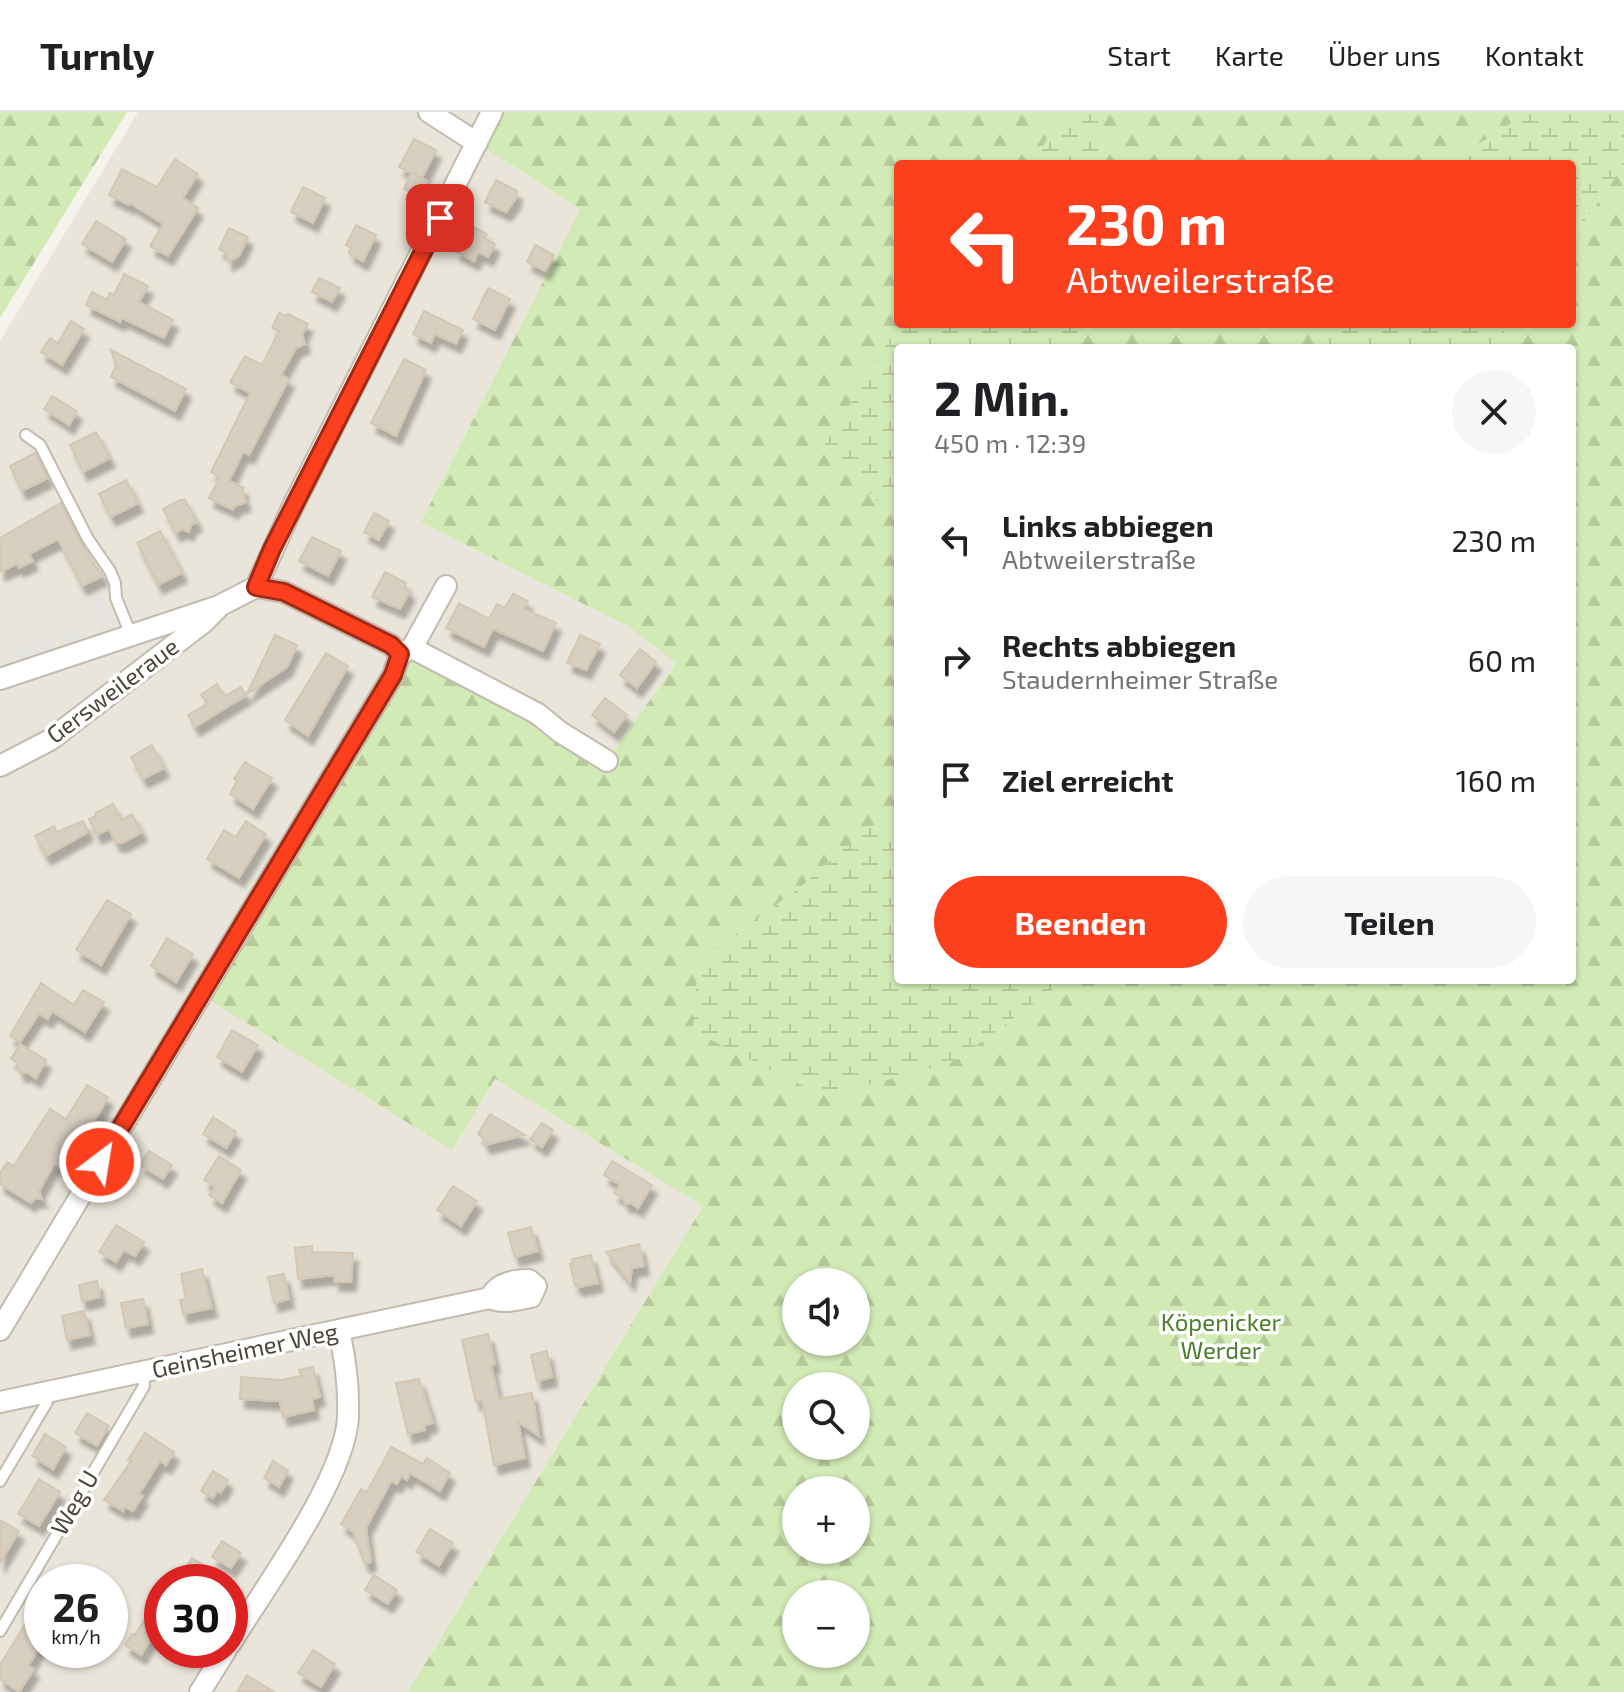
<!DOCTYPE html>
<html lang="de">
<head>
<meta charset="utf-8">
<style>
	body { margin:0; font-family:"Exo 2",sans-serif; background:#f6f6f6; color:#202124; height:100vh; display:flex; flex-direction:column; font-size:30px; white-space:nowrap }
	* { box-sizing:border-box; margin:0 }
	p { font-size:26px; color:#757577 }
	.icon { flex:none; width:44px; height:44px; fill:none; stroke:currentColor; stroke-width:2; stroke-linecap:round; stroke-linejoin:round }
	.map { position:relative; flex:1; overflow:hidden }
	.drawer { position:absolute; left:894px; top:232px; width:682px; height:640px; display:flex; flex-direction:column; background:#fff; border-radius:8px; box-shadow:0 2px 6px #0004 }
	.drawer>* { flex:none }
	.guide { position:absolute; left:894px; top:48px; width:682px; height:168px; border-radius:8px; box-shadow:0 2px 6px #0004; background:#fc3f1d; color:#fff; overflow:hidden }
	.fabs { position:absolute; left:782px; top:1156px; display:grid; gap:16px }
	.fabs a { display:grid; place-items:center; width:88px; height:88px; border-radius:50%; background:#fff; box-shadow:0 2px 6px #0004; font-size:40px }
	.speed { position:absolute; left:24px; top:1452px; display:flex; gap:16px; font-size:40px; font-weight:700; text-align:center }
	.speed>* { display:grid; place-content:center; width:104px; height:104px; border-radius:50%; background:#fff; box-shadow:0 2px 6px #0004; line-height:1 }
	.speed small { font-size:20px; font-weight:400 }
	.speed .limit { border:12px solid #d22; background:#fff; color:#111 }
	.pin { position:absolute; display:grid; place-items:center; width:68px; height:68px; color:#fff; margin:-34px; border-radius:16px; box-shadow:0 4px 12px #0006 }
	.me { position:absolute; width:88px; margin:-44px; rotate:31deg; stroke-linejoin:round; filter:drop-shadow(0 0 6px #0008) }
	.turn { display:flex; align-items:center; gap:28px; height:168px; padding:0 40px; font-size:36px }
	.turn .icon { width:104px; height:104px; stroke-width:2.5 }
	.turn b { display:block; font-size:56px; line-height:68px }
	.round { display:grid; place-items:center; flex:none; width:84px; height:84px; border-radius:42px; background:#f6f6f6 }
	.headline { display:flex; align-items:center; justify-content:space-between; height:136px; padding:0 40px }
	h1 { font-size:48px; font-weight:700; line-height:60px }
	.action { display:flex; gap:16px; margin-top:auto; padding:16px 40px }
	.action a { flex:1; height:92px; border-radius:48px; background:#fc3f1d; color:#fff; font-size:32px; font-weight:700; line-height:92px; text-align:center }
	.action a+a { background:#f6f6f6; color:#202124 }
	ul { padding:0; list-style:none }
	li { display:flex; align-items:center; gap:24px; height:120px; padding:0 40px }
	li div { flex:1 }
	li b { display:block; font-size:30px }
	li em { font-style:normal }
	header { display:flex; align-items:center; gap:48px; box-sizing:border-box; height:112px; padding:0 40px; background:#fff; border-bottom:2px solid #e0e0e0 }
	header strong { font-size:38px }
	nav { display:flex; gap:44px; margin-inline-start:auto; font-size:28px }
	.map>svg:first-child { display:block }
	.residential { fill:#eae5da; fill-rule:evenodd }
	.forest { fill:url(#forest-firs); fill-rule:evenodd }
	.wetland { fill:url(#wetland-marsh) }
	.parking { fill:#e5e3e0 }
	.building { fill:#d8cfc1; stroke:#d3c7b4; stroke-width:2; filter:url(#shadow) }
	.lines { fill:none; stroke-linecap:round; stroke-linejoin:round }
	.service-casing { stroke:#c2bbae; stroke-width:14 }
	.minor-casing { stroke:#c2bbae; stroke-width:24 }
	.service { stroke:#fff; stroke-width:10 }
	.minor { stroke:#fff; stroke-width:20 }
	.route-casing { stroke:#a42913; stroke-width:20 }
	.route { stroke:#fc3f1d; stroke-width:14 }
	.labels { text-anchor:middle; stroke-width:7; stroke-linejoin:round; paint-order:stroke }
	.street-label { font-size:24px; fill:#4b4439; stroke:#fff }
	.park-label { font-size:24px; fill:#4a7f2a; stroke:#fff }
</style>
</head>
<body>
<header>
<strong>Turnly</strong>
<nav><a>Start</a><a>Karte</a><a>Über uns</a><a>Kontakt</a></nav>
</header>
<div class="map">
<svg width="1624" height="1580" viewBox="0 0 1624 1580">
	<defs>
		<pattern id="forest-firs" width="22" height="20" patternUnits="userSpaceOnUse" patternTransform="scale(2)"><rect width="22" height="20" fill="#d2eab5"/><path d="M5 1l3.5 6h-7zM16 11l3.5 6h-7z" fill="#b6ca9c"/></pattern>
		<pattern id="wetland-marsh" width="20" height="14" patternUnits="userSpaceOnUse" patternTransform="scale(2)"><rect width="20" height="14" fill="#d2eab5"/><path d="M1 5h8M5 5V1M11 12h8M15 12V8" fill="none" stroke="#b6ca9c"/></pattern>
		<filter id="shadow"><feDropShadow dx="5" dy="9" stdDeviation="2" flood-color="#0004"/></filter>
	</defs>
	<rect width="100%" height="100%" fill="#f6f3ec"/>
	<!-- residential -->
	<path class="residential" d="M138,0H492L477,31L580,97L421,410L629,515L676,551L607,649L451,1037L495,967L703,1094L408,1580H0V229ZM42,1470H110V1538H42ZM162,1470H230V1538H162Z"/>
	<!-- forest -->
	<path class="forest" d="M0,0H127L0,206Z
		M492,0H1063L1033,52H898L899,212L825,334L878,390H898V710L870,714L799,777L955,949L1066,868H1572V236H1492L1510,212H1572V127L1624,53V1580H408L703,1094L495,967L452,1038L200,882L412,536L607,649L676,551L629,515L421,410L580,97L477,31ZM796,1170H856V1230H796ZM796,1274H856V1334H796ZM796,1378H856V1438H796ZM796,1482H856V1542H796Z
		M1102,0H1530L1446,52H1101Z
		M1081,212H1327L1313,236H1071Z"/>
	<!-- wetland -->
	<path class="wetland" d="M1063,0H1102L1101,52H1033Z
		M1530,0H1624V53L1572,127V52H1446Z
		M899,212H1081L1071,236H898V390L879,391L824,334Z
		M1327,212H1510L1492,236H1313Z
		M898,710V868H1066L955,949L826,985L693,919L698,850L798,777L870,714Z"/>
	<!-- parking -->
	<path class="parking" d="M104,486L116,519L104,523L91,490Z
		M81,515L86,528L64,536L59,524Z
		M52,526L56,538L19,551L15,539Z"/>
	<!-- building -->
	<path class="building" d="M414,27L436,38L422,66L412,61L427,69L419,84L404,77L411,61L399,55Z
		M175,47L198,62L183,86L198,96L168,144L150,134L163,112L130,91L129,93L109,83L122,57L157,75Z
		M496,68L517,79L515,88L506,100L485,90Z
		M303,75L325,86L313,111L291,100Z
		M96,109L126,127L112,150L82,132Z
		M356,113L376,123L363,149L349,141L351,136L346,133Z
		M469,113L487,122L485,127L495,132L488,145L478,140L474,149L455,139Z
		M229,116L248,125L239,144L228,150L227,141L219,137Z
		M535,133L554,143L545,159L527,150Z
		M124,162L148,174L139,190L173,208L164,226L122,206L120,210L86,193L92,180L107,188L110,181L114,183Z
		M319,166L340,176L332,190L312,180Z
		M488,176L510,187L495,218L473,207Z
		M424,199L463,218L456,232L435,222L431,231L413,222Z
		M279,201L286,204L288,202L308,212L302,222L305,232L296,236L281,263L289,267L249,343L243,340L229,369L244,376L242,380L246,390L235,394L233,398L209,386L220,365L211,360L250,281L230,270L245,244L262,253L279,219L272,216Z
		M71,209L84,217L62,253L41,240L50,226L58,231Z
		M111,238L186,277L175,299L111,265L116,253Z
		M404,247L426,258L396,324L371,311Z
		M52,284L77,299L69,313L44,297Z
		M96,320L110,346L83,360L70,333Z
		M35,341L48,366L22,379L10,354Z
		M126,368L138,391L111,405L99,382Z
		M180,388H185L197,410L191,413L189,420L182,417L176,421L163,397Z
		M61,391L87,443L103,464L82,474L58,427L29,442L33,449L19,456L17,452L0,460V426Z
		M374,401L389,409L379,428L364,420Z
		M160,419L182,461L158,473L137,431Z
		M312,425L341,439L328,464L299,449Z
		M385,460L406,471L404,476L410,479L400,497L372,485Z
		M513,482L528,489L524,497L556,511L543,539L493,517L484,535L446,516L459,491L489,507L497,492L505,496Z
		M275,523L297,533L287,555L247,582Z
		M580,523L600,532L586,558L567,551Z
		M640,537L656,550L637,576L620,563Z
		M326,541L348,554L308,624L285,608Z
		M217,572L225,584L241,575L246,583L195,615L188,603L208,592L201,583Z
		M605,586L627,603L614,620L592,603Z
		M152,633L164,656L143,667L131,645Z
		M245,650L272,666L253,697L230,682L237,669L234,667Z
		M113,692L121,708L132,702L142,720L122,731H116L109,717L97,723L89,707L96,704L95,701Z
		M83,709L88,720L46,744L35,724L54,714L57,720Z
		M246,709L266,722L239,766L207,747L224,718L236,725Z
		M107,788L131,802L101,853L76,838Z
		M167,826L193,842L176,870L151,854Z
		M41,871L74,893L83,878L104,890L85,920L52,899L48,907L39,902L20,930L10,924Z
		M232,918L258,933L242,960L217,945Z
		M20,932L46,948L36,966L26,960L21,962L16,950L11,947Z
		M87,973L108,985L80,1034L73,1030L59,1055L54,1052L39,1079L42,1087L35,1086L31,1091L0,1072V1061L7,1050L14,1054L50,997L66,1007Z
		M490,1002L525,1023L485,1033L483,1026L478,1022Z
		M213,1005L236,1020L226,1036L203,1022Z
		M542,1011L553,1018L542,1035L530,1027Z
		M149,1039L172,1053L163,1067L140,1053Z
		M219,1044L241,1058L222,1091L209,1083L215,1075L204,1068Z
		M612,1049L652,1073L638,1096L631,1091L625,1092L623,1086L614,1081L620,1073L604,1063Z
		M453,1074L477,1089L461,1114L437,1098Z
		M116,1113L144,1130L135,1144L124,1138L116,1150L99,1140Z
		M531,1115L538,1139L515,1145L508,1121Z
		M639,1132L644,1154L632,1156L630,1170L606,1140Z
		M312,1134V1140L353,1141L351,1170H334L335,1163L298,1167L295,1136Z
		M591,1143L598,1171L579,1175L578,1173H575L570,1152L573,1151L572,1147Z
		M202,1157L212,1196L183,1202L180,1188L186,1187L181,1162Z
		M284,1162L289,1187L274,1191L268,1165Z
		M97,1169L100,1185L82,1189L79,1173Z
		M143,1187L148,1212L126,1216L121,1191Z
		M84,1199L90,1223L67,1228L62,1204Z
		M488,1222L495,1252L491,1253L499,1287L532,1281L539,1324L518,1310L525,1346L494,1353L482,1288L476,1290L462,1228Z
		M547,1239L552,1265L537,1269L531,1243Z
		M313,1255L320,1285L312,1287L314,1298L283,1305L280,1289L240,1287L241,1265L281,1268L301,1264L299,1258Z
		M419,1267L433,1311L424,1313L425,1318L408,1322L396,1271Z
		M87,1301L109,1314L97,1334L75,1321Z
		M145,1321L174,1340L166,1353L160,1349L139,1382L143,1384L133,1399L125,1395L123,1399L104,1388L131,1349L128,1348Z
		M45,1322L66,1335L53,1357L32,1344Z
		M391,1335L423,1352L427,1346L450,1361L440,1379L410,1361L407,1368L401,1364L397,1372L391,1369L366,1416L371,1450L365,1452L353,1420L341,1412L361,1377L367,1380Z
		M273,1349L288,1358L279,1375L264,1366Z
		M213,1359L228,1368L221,1381L217,1379L213,1386L201,1379Z
		M39,1367L60,1380L39,1414L18,1402Z
		M0,1408L19,1419L0,1451Z
		M430,1417L453,1431L439,1454L416,1440Z
		M222,1429L241,1441L231,1456L212,1445Z
		M192,1446L210,1457L202,1470H177Z
		M374,1463L397,1478L388,1492L365,1478Z
		M162,1478V1509L141,1543L125,1533L132,1522L135,1523Z
		M26,1511L42,1521V1531L28,1554L34,1557L19,1580L0,1567V1553Z
		M313,1538L335,1552L321,1575L298,1561Z
		M247,1563L274,1580H237Z"/>
	<g class="lines">
		<defs>
			<path id="service" d="M26,323L40,333L88,427L110,459L115,471L116,486L131,523
				M0,1369L47,1290V1281
				M0,1519L144,1274L143,1262"/>
			<path id="minor" d="M429,0L477,31
				M256,475L293,394L492,0
				M256,475L284,480L391,533L400,542
				M412,536L538,602L560,620L607,649
				M0,567L219,494L256,475
				M0,654L50,628L204,510L217,497
				M0,1218L393,563L400,542L412,536L446,474
				M0,1290L490,1186C503,1192 517,1188 531,1185L536,1174L529,1168C514,1168 497,1171 490,1186
				M230,1532C264,1477 345,1367 348,1305C349,1278 345,1245 339,1219
				M200,1580L226,1538"/>
		</defs>
		<!-- service casing -->
		<use href="#service" class="service-casing"/>
		<!-- minor casing -->
		<use href="#minor" class="minor-casing"/>
		<!-- service -->
		<use href="#service" class="service"/>
		<!-- minor -->
		<use href="#minor" class="minor"/>
	</g>
	<g class="lines">
		<defs>
			<path id="route" d="M100,1050L393,563L400,542L391,533L284,480L256,475L272,437L440,106"/>
		</defs>
		<!-- route casing -->
		<use href="#route" class="route-casing"/>
		<!-- route -->
		<use href="#route" class="route"/>
	</g>
	<g class="labels">
		<!-- street labels -->
		<g class="street-label">
			<text transform="translate(113 579) rotate(-37)" y="8">Gersweileraue</text>
			<text transform="translate(245 1239) rotate(-12)" y="8">Geinsheimer Weg</text>
			<text transform="translate(75 1391) rotate(-60)" y="8">Weg U</text>
		</g>
		<!-- park labels -->
		<g class="park-label">
			<text x="1221" y="1219">Köpenicker<tspan x="1221" dy="28">Werder</tspan></text>
		</g>
	</g>
</svg>
<div class="fabs">
<a><svg class="icon" aria-label="sound" viewBox="0 0 24 24"><path d="M4 9h4l5-4v14l-5-4H4zM17 9q2 3 0 6"/></svg></a>
<a><svg class="icon" aria-label="search" viewBox="0 0 24 24"><circle cx="10" cy="10" r="6"/><path d="M15 15l6 6"/></svg></a>
<a>+</a>
<a>−</a>
</div>
<div class="speed"><div>26<small>km/h</small></div><div class="limit">30</div></div>
<div class="pin" style="left:440px;top:106px;background:#d93025"><svg class="icon" aria-label="arrive" viewBox="0 0 24 24"><path d="M6 21V4h12l-3 4 3 4H6"/></svg></div>
<svg class="me" style="left:100px;top:1050px" viewBox="-20 -20 40 40"><circle r="17" fill="#fc3f1d" stroke="#fff" stroke-width="3"/><path d="M0-11L8 9 0 5-8 9z" fill="#fff"/></svg>
<div class="guide">
<div class="turn"><svg class="icon" aria-label="left" viewBox="0 0 24 24"><path d="M17 20v-9H6M10 6l-5 5 5 5"/></svg><div><b>230 m</b>Abtweilerstraße</div></div>
</div>
<section class="drawer">
<div class="headline"><div><h1>2 Min.</h1><p>450 m · 12:39</p></div><a class="round"><svg class="icon" aria-label="close" viewBox="0 0 24 24"><path d="M6 6l12 12M18 6L6 18"/></svg></a></div>
<ul>
<li><svg class="icon" aria-label="left" viewBox="0 0 24 24"><path d="M17 20v-9H6M10 6l-5 5 5 5"/></svg><div><b>Links abbiegen</b><p>Abtweilerstraße</p></div><em>230 m</em></li>
<li><svg class="icon" aria-label="right" viewBox="0 0 24 24"><path d="M7 20v-9h11M14 6l5 5-5 5"/></svg><div><b>Rechts abbiegen</b><p>Staudernheimer Straße</p></div><em>60 m</em></li>
<li><svg class="icon" aria-label="arrive" viewBox="0 0 24 24"><path d="M6 21V4h12l-3 4 3 4H6"/></svg><div><b>Ziel erreicht</b></div><em>160 m</em></li>
</ul>
<div class="action"><a>Beenden</a><a>Teilen</a></div>
</section>
</div>
</body>
</html>
